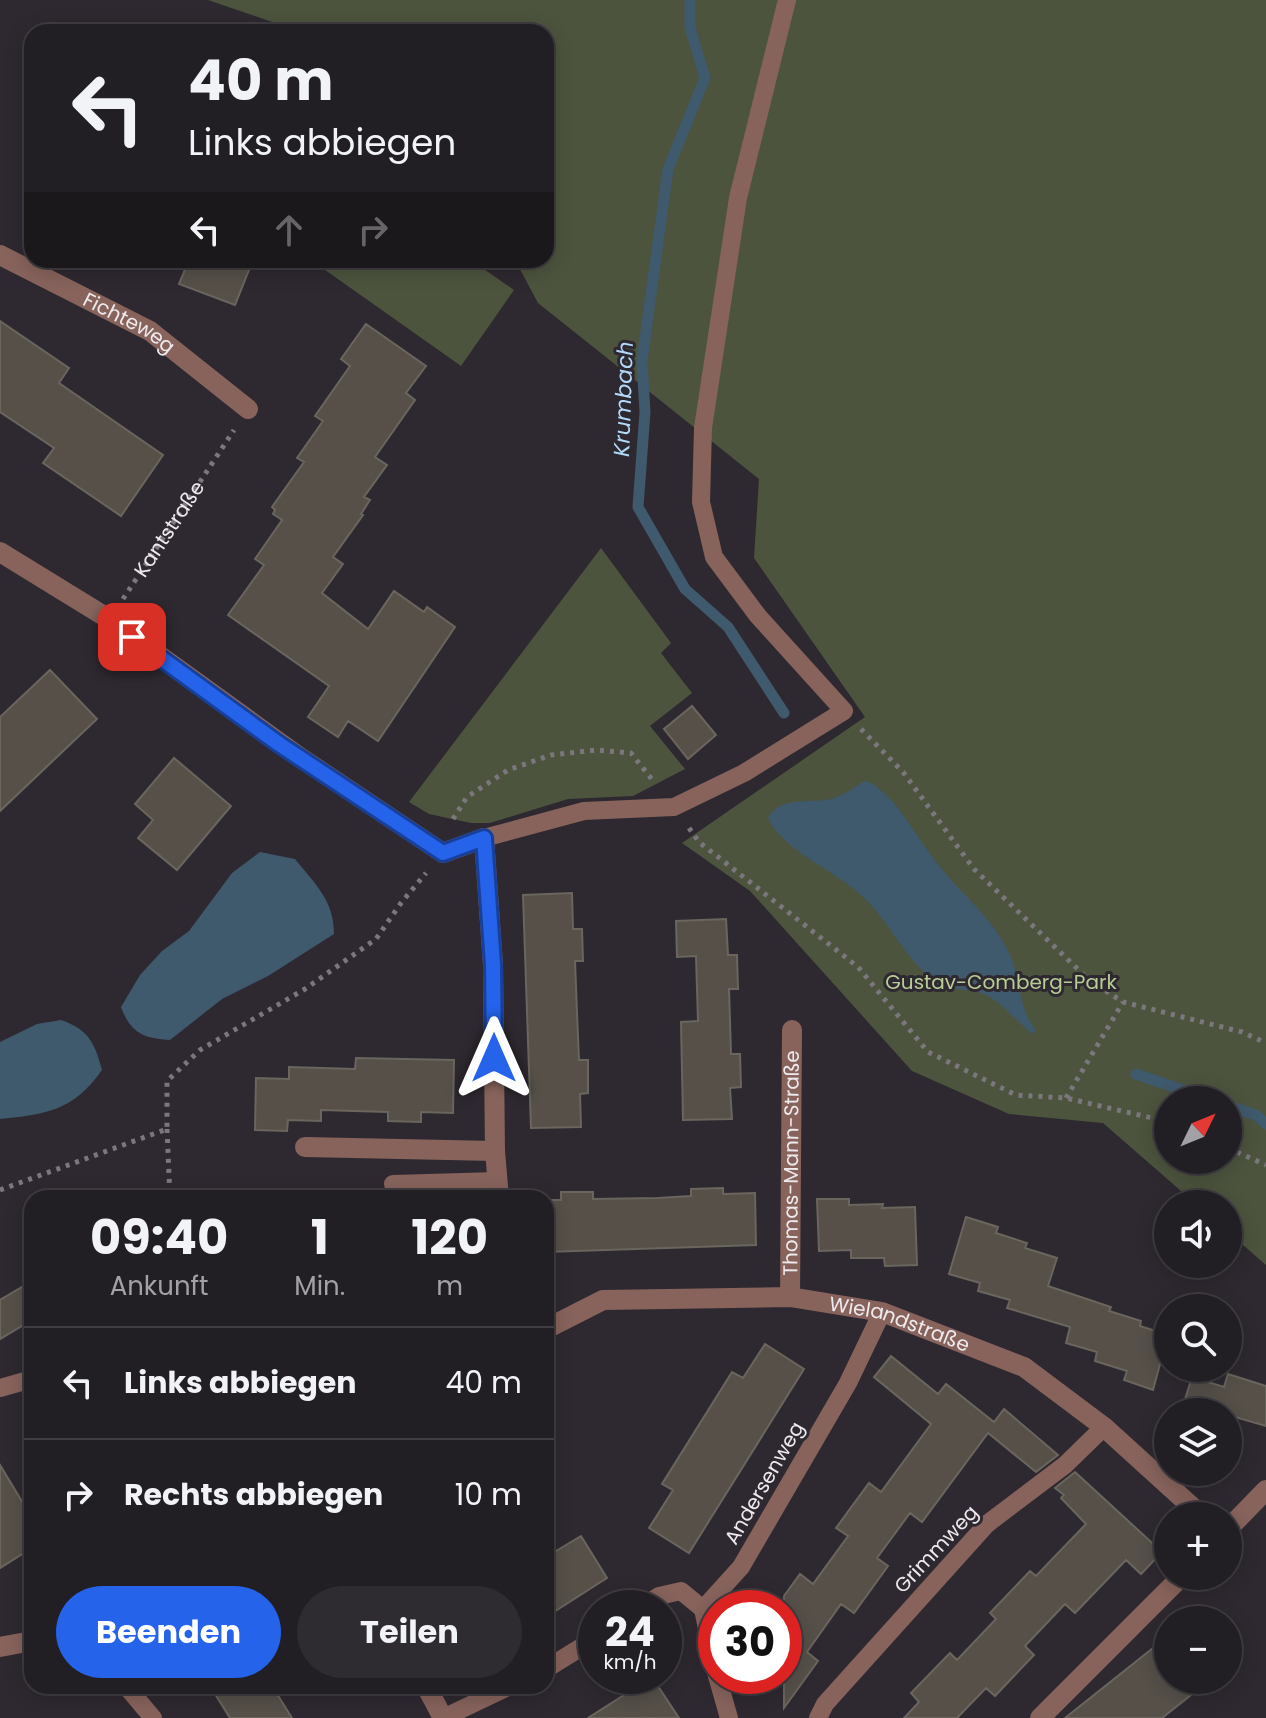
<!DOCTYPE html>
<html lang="de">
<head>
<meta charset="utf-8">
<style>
	body { margin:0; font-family:Poppins,sans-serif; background:#2e2c31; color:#f1f3f6; height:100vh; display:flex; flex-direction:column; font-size:30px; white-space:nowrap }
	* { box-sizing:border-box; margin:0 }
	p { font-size:26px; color:#a2a2a6 }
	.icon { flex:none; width:44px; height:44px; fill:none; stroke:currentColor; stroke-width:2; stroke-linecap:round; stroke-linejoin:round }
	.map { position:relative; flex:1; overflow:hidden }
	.sheet { position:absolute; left:24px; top:1190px; width:530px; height:504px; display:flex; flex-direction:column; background:#221f24; border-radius:24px; box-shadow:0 4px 20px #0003,0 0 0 2px #3f3d41 }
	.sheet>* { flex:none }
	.guide { position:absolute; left:24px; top:24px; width:530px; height:244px; border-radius:24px; box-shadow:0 4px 20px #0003,0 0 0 2px #3f3d41; background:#221f24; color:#f1f3f6; overflow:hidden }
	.needle { width:52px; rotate:47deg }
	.fabs { position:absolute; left:1154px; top:1086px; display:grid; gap:16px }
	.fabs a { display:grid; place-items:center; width:88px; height:88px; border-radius:50%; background:#221f24; box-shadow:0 4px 20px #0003,0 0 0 2px #3f3d41; font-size:40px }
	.speed { position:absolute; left:578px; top:1590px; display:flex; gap:16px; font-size:40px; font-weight:700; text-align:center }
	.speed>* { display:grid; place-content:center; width:104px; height:104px; border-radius:50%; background:#221f24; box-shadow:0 4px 20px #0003,0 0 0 2px #3f3d41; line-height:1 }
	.speed small { font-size:20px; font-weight:400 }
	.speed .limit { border:12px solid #d22; background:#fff; color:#111 }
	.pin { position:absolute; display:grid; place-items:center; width:68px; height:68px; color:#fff; margin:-34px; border-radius:16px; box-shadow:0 4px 12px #0006 }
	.me { position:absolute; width:88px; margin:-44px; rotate:0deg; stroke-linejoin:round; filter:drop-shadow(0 0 6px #0008) }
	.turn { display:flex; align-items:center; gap:28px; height:168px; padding:0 32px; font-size:36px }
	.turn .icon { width:104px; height:104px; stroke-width:2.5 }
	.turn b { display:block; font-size:56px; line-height:68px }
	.lanes { display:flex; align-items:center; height:76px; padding:0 32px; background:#0003; justify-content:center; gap:40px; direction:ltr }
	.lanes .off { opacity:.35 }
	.eta { display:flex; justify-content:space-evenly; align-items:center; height:136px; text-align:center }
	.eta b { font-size:48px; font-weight:700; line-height:56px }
	.button { display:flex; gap:16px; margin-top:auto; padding:16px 32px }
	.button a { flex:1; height:92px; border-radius:48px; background:#2563eb; color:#fff; font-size:32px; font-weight:700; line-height:92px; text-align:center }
	.button a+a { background:#2e2c31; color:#f1f3f6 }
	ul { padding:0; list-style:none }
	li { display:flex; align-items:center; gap:24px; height:112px; padding:0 32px; border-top:2px solid #3f3d41 }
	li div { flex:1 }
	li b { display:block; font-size:30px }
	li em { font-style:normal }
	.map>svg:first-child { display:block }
	.green { fill:#4c543e; fill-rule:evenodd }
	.water { fill:#3f596d }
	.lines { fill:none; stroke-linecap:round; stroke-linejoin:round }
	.stream { stroke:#3f596d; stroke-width:11 }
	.building { fill:#565049; stroke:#6a655d; stroke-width:2 }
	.path { stroke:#7b777d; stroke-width:5; stroke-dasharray:4 6; stroke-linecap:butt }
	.service { stroke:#87635c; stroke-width:18 }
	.minor { stroke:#87635c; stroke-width:20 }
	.route-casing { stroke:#184099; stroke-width:20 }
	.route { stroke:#2563eb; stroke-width:14 }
	.labels { text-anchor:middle; stroke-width:6; stroke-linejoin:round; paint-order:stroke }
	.street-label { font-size:20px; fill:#edeaee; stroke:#2e2930 }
	.park-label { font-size:20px; fill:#b8cc95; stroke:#2e2930 }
	.water-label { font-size:22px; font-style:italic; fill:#b1d9f9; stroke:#2e2930 }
</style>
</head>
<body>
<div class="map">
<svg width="1266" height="1718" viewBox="0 0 1266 1718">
	<rect width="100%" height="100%" fill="#2e2930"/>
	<!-- green -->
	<path class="green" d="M208,0H1266V1265L1228,1232V1204H1196L1103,1123L1009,1114L912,1071L750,891L682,843L865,717L754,558L759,479L538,303L515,260H546V32H301ZM1168,1100H1228V1160H1168Z
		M311,260H471L514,290L461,366Z
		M601,548L671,643L661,653L692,693L650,726L685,769L633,796L568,799L490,823H471L429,814L409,802Z"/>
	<!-- water -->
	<path class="water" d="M865,781C876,784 886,795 894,803C909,822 922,844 937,863C961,894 994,919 1010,955C1021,979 1018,1009 1036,1030L1033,1034C1016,1022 1005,1005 986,995C969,987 948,992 933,980C903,957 890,921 862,896C835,870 783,851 768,818C781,795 808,804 831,799C843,796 854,787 865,781Z
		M260,852L295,859C315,884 334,900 334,934L268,976L222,999L170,1040C144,1038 131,1034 121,1007L140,975L162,951L189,931L232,873Z
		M61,1020C88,1029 95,1043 102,1070C73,1111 47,1114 0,1119V1042L37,1024Z"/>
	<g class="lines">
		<!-- stream -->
		<path class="stream" d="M690,0V28L705,78L668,169L642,361L645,412L638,507L685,589L728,627L784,713
			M1136,1074L1212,1100
			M1228,1106L1256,1115L1266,1124"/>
	</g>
	<!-- building -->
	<path class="building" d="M189,260H253L235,305L179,284Z
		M0,321L69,368L59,383L163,455L121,516L43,463L54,448L0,412Z
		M366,324L426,366L406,393L415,400L375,457L387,465L364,497L370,500L361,514L363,515L333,557L343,564L322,593L368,629L394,591L424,612L427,607L455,627L378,741L348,721L338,737L308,717L329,686L228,615L264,565L255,559L282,520L273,514L275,510L272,507L304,462L297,458L323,421L315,416L350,366L341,359Z
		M50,670L97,719L0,811V717Z
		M692,706L716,735L688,759L664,729Z
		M174,758L231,806L177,870L138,838L153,820L135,804Z
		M572,893L573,929H582L583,961H575L577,1013L579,1060H588V1093L580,1094L581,1127L531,1128L523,895Z
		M726,919L728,955H737L738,989H729L731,1054H740L741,1087L730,1088L732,1119L683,1120L681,1022L698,1021L696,956L677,957L676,921Z
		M356,1058L454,1060L453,1113L421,1112V1122L388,1121V1112L321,1110V1121L288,1120L287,1131L255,1130L256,1078L289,1079V1067L355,1069Z
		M723,1188V1194L755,1193L756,1245L546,1252V1200H561V1192H593V1199L658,1198L691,1196V1189Z
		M817,1199H849V1205L883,1204L882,1208L915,1207L917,1265L885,1266L884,1258H851V1250L819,1251Z
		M966,1217L998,1227L996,1233L1027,1243L1025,1248L1057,1258L1048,1286L1111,1307L1109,1311L1141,1321L1140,1326L1168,1335L1153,1390L1124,1380L1127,1371L1095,1361L1097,1352L1066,1343L1070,1327L1007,1308L1010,1300L978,1291L980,1283L949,1274Z
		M32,1281V1320L0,1339V1300Z
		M765,1344L804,1369L689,1553L649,1528L673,1490L662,1484L732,1372L743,1378Z
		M891,1356L938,1394L946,1384L994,1422L1004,1409L1058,1455L1036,1472L988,1433L922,1522L910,1513L877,1558L888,1566L854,1613L841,1604L807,1652L818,1661L784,1708V1596L800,1574L813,1584L848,1536L836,1528L869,1483L881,1492L931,1424L874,1377Z
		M1228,1374L1266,1386V1426L1228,1415V1412H1181L1192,1377L1224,1387Z
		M0,1465L32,1518V1548L0,1568Z
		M1075,1472L1162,1552L1141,1574L1126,1560L1075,1613L1065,1604L1025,1646L1034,1655L995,1696L986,1688L957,1718H904L919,1702L911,1693L950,1653L957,1660L996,1619L990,1613L1030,1571L1036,1576L1086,1524L1061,1498L1064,1495L1055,1488Z
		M581,1536L607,1578L546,1617V1557Z
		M1168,1636V1680H1210L1162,1718H1065Z
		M652,1677L679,1718H588Z
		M210,1686H272L292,1718H230Z"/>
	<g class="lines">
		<!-- path -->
		<g class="path">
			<path id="s1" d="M123,599L234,430"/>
			<path d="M861,729L903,772L974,869L1089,980L1123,1002L1242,1032L1266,1043"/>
			<path d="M453,819L467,797L508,770L551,755L596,750L631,753L654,782"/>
			<path d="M689,828L699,842L858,967L928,1052L1016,1095L1066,1098L1152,1118L1168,1125"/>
			<path d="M1066,1098L1123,1002"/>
			<path d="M167,1129L170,1198"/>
			<path d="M1228,1148L1266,1165"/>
			<path d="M0,1190L167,1129V1081L200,1050L305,989L376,939L401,903L426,873"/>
		</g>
		<!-- service -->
		<path class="service" d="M484,838L584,811L674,807L744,773L844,711L758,616L714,557L701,502L703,428L738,198L787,0
			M393,1184L498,1181
			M0,1388L32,1379
			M641,1608L659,1596L681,1591L703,1609
			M546,1669L596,1638
			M716,1673L703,1609L741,1567L848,1383L882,1312
			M717,1676L729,1718
			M126,1686L153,1718
			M443,1718L510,1686
			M818,1718L825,1704L987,1524L1065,1465L1104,1427"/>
		<!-- minor -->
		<g class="minor">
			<path id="s2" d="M0,255L150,331L248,409"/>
			<path d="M0,552L109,619L301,758L443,853L484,838L493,965L495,1151L499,1198"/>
			<path d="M305,1147L495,1151"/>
			<path id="s3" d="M790,1297L792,1030"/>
			<path id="s4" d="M546,1329L603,1300L790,1297L882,1312L1024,1367L1104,1427L1202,1516"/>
			<path d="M1228,1529L1266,1490"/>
			<path d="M0,1647L32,1641"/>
			<path d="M426,1686L443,1718"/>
			<path d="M1040,1718L1182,1576"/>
		</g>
	</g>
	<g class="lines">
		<defs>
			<path id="route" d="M132,637L279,744L443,853L484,838L493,965L494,1058"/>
		</defs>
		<!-- route casing -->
		<use href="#route" class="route-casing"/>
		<!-- route -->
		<use href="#route" class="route"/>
	</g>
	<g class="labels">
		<!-- street labels -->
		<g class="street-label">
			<text dy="7" stroke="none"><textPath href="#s2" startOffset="146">Fichteweg</textPath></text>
			<text dy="7" stroke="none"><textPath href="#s1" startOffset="84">Kantstraße</textPath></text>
			<text dy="7" stroke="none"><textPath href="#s3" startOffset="134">Thomas-Mann-Straße</textPath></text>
			<text dy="7" stroke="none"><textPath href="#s4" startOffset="364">Wielandstraße</textPath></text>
			<text transform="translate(764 1483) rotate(-60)" y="7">Andersenweg</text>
			<text transform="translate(936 1549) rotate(-47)" y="7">Grimmweg</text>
		</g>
		<!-- park labels -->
		<g class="park-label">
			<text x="1001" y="989">Gustav-Comberg-Park</text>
		</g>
		<!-- water labels -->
		<g class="water-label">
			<text transform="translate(623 399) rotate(-88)" y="8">Krumbach</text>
		</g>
	</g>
</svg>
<div class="fabs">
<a><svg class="needle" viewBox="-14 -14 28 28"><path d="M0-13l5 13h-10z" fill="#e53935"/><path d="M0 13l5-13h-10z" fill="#a2a2a6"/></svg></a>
<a><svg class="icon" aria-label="sound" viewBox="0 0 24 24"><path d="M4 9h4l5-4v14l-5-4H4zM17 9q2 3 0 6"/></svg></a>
<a><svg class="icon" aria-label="search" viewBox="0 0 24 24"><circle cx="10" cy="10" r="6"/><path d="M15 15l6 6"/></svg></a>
<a><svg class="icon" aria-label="layers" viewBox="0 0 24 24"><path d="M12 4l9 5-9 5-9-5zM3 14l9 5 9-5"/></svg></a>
<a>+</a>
<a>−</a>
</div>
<div class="speed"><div>24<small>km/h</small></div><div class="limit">30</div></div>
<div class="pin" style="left:132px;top:637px;background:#d93025"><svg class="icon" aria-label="arrive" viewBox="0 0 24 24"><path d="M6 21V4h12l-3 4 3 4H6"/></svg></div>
<svg class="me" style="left:494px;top:1058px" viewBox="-20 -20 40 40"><path d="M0-17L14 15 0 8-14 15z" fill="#2563eb" stroke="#fff" stroke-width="4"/></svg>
<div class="guide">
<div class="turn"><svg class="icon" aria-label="left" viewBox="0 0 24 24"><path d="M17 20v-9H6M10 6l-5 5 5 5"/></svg><div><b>40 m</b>Links abbiegen</div></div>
<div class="lanes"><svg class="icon" aria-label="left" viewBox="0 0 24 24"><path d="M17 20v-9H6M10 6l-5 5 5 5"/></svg><svg class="icon off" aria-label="ahead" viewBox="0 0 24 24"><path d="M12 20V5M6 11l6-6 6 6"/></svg><svg class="icon off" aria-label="right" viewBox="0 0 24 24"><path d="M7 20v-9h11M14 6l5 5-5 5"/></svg></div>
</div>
<section class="sheet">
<div class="eta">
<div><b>09:40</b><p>Ankunft</p></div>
<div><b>1</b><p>Min.</p></div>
<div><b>120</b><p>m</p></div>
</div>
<ul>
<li><svg class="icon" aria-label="left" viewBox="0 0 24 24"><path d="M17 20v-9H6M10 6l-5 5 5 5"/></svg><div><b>Links abbiegen</b></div><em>40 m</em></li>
<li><svg class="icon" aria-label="right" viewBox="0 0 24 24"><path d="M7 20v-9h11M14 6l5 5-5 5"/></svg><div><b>Rechts abbiegen</b></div><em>10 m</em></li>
</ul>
<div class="button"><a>Beenden</a><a>Teilen</a></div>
</section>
</div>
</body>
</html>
